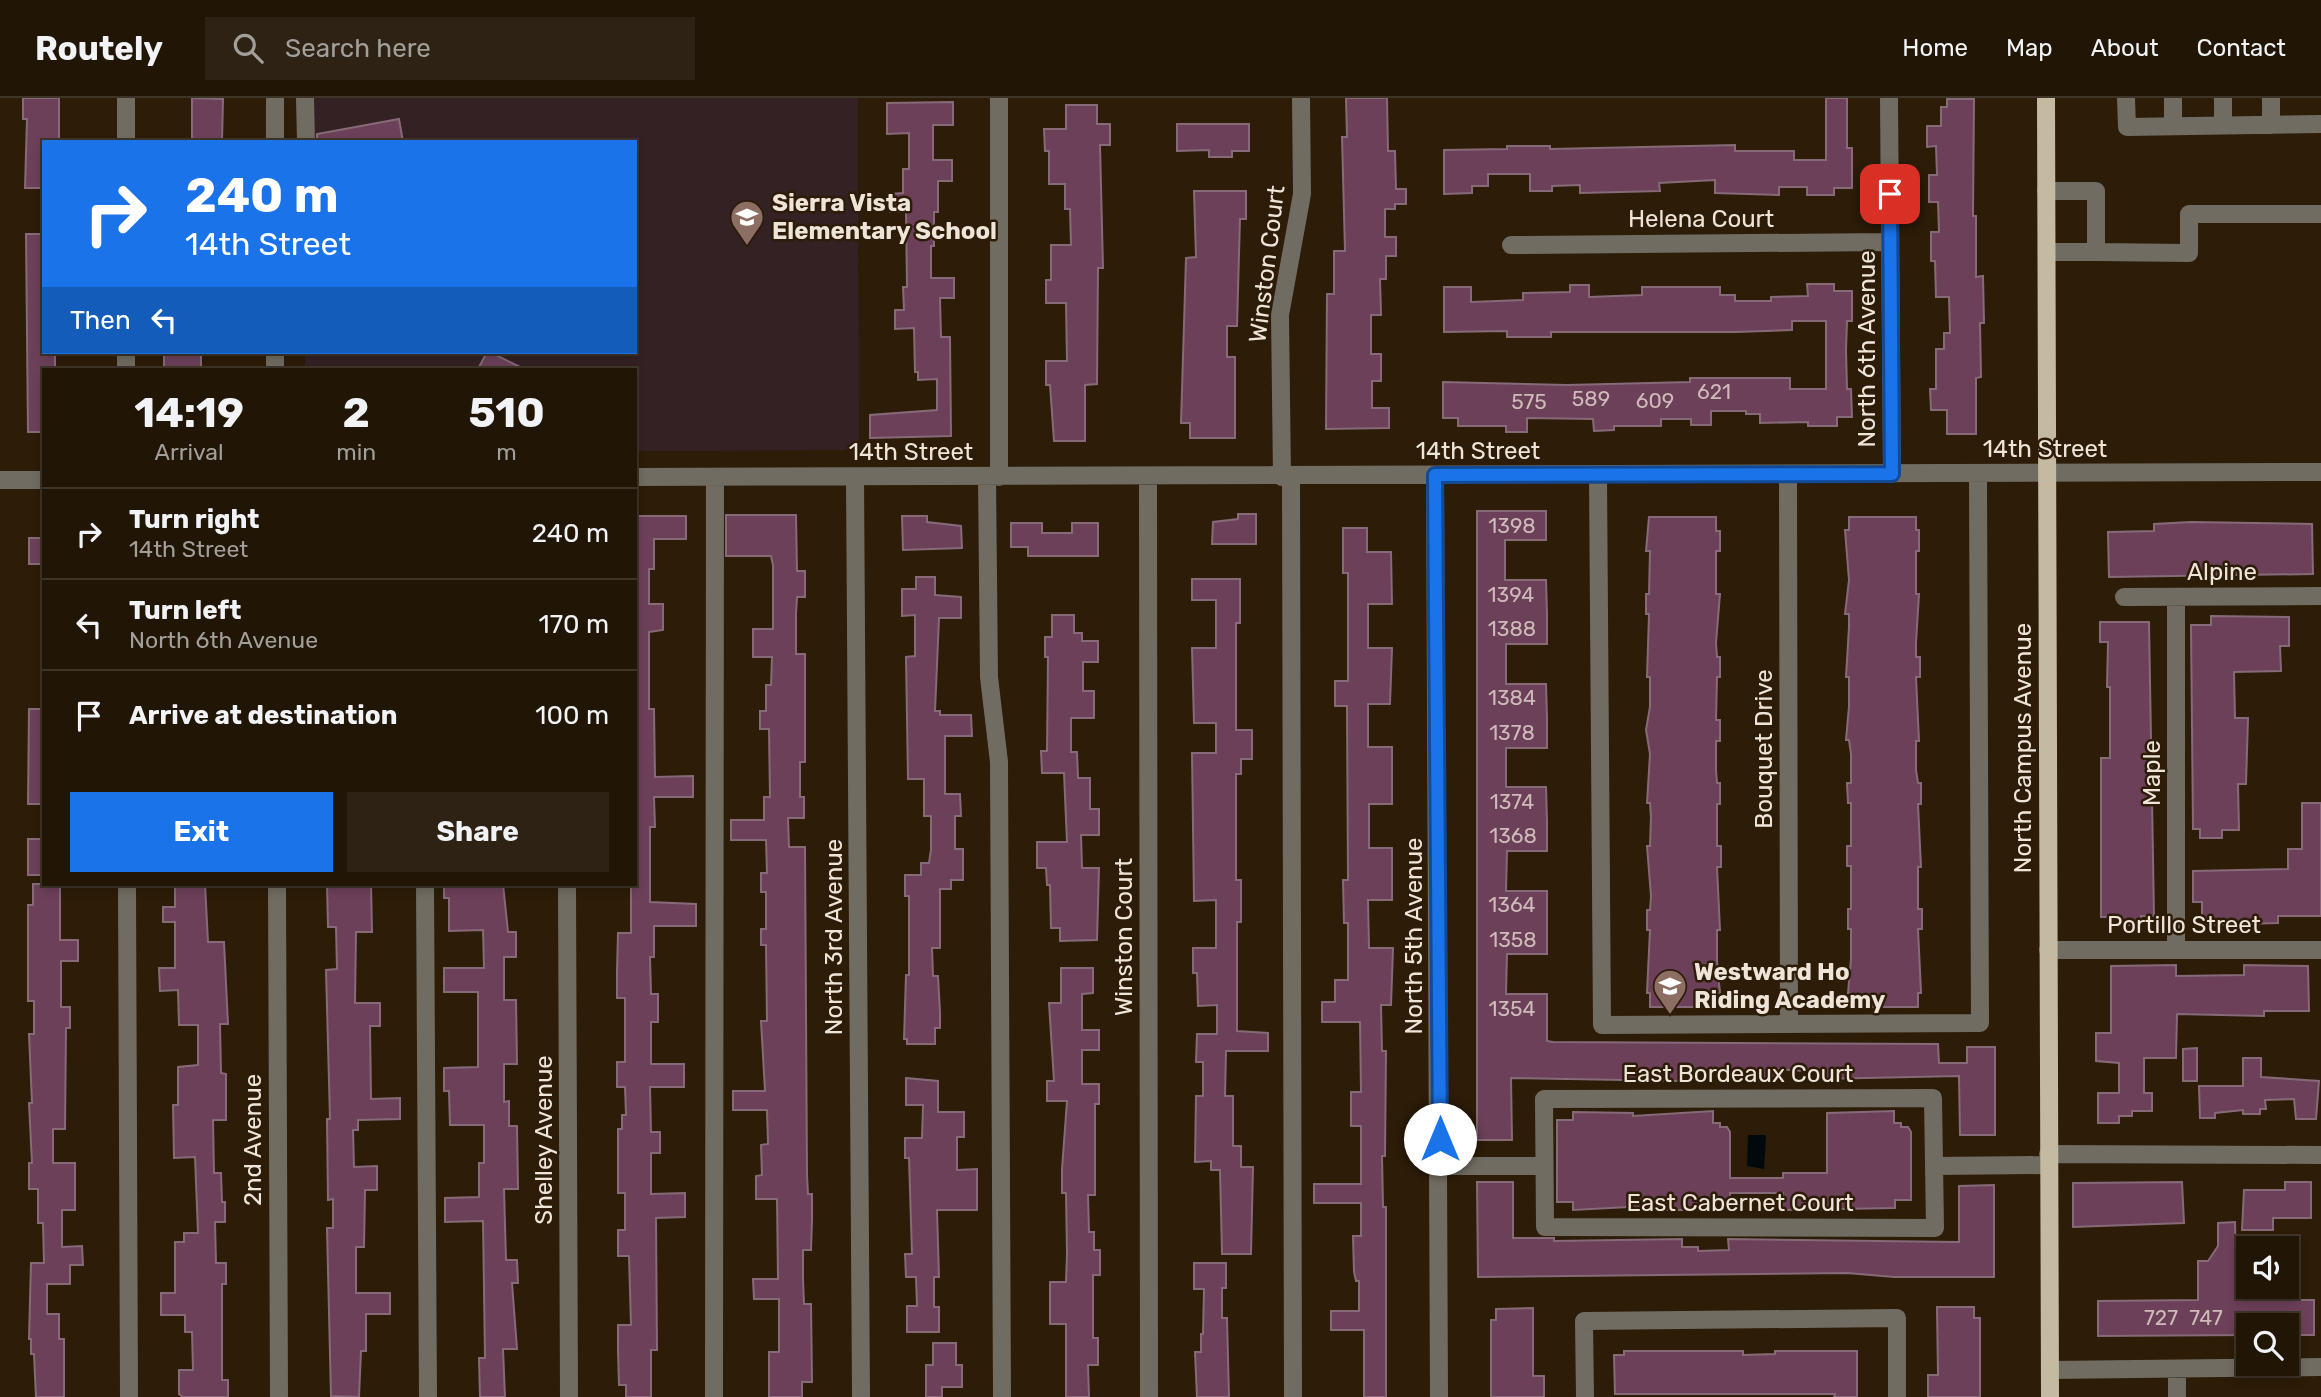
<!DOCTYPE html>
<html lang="en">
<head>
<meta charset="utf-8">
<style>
	body { margin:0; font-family:Rubik,sans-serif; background:#2d2214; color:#f1f3f6; height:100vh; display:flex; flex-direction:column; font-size:26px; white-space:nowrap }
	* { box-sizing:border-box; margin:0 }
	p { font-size:23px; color:#a29f9b }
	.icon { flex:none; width:38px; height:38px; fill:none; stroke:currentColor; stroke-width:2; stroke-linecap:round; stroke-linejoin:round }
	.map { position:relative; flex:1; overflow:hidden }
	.details { position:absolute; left:42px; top:270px; width:595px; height:518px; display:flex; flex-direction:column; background:#211506; border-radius:0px; box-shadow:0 4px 10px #0003,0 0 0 2px #3e3428 }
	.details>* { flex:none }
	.hud { position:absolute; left:42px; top:42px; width:595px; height:214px; border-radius:0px; box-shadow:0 4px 10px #0003,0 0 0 2px #3e3428; background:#1a73e8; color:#fff; overflow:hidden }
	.fabs { position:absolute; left:2236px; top:1138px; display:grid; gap:14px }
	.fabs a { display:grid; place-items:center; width:63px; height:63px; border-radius:0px; background:#211506; box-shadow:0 4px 10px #0003,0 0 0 2px #3e3428; font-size:35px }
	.pin { position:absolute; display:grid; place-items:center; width:60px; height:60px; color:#fff; margin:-30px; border-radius:14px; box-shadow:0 4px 10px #0006 }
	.me { position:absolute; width:77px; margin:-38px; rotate:0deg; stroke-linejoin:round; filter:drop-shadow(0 0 5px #0008) }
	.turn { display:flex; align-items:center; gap:24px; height:147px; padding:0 28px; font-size:32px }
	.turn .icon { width:91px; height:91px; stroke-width:2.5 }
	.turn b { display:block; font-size:49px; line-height:60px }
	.then { display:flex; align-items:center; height:66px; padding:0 28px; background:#0003; gap:14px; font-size:26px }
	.eta { display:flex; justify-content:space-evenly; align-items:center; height:119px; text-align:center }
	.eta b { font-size:42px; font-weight:700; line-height:49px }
	.primary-button { display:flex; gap:14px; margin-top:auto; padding:14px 28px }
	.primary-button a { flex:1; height:80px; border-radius:0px; background:#1a73e8; color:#fff; font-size:28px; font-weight:700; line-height:80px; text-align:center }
	.primary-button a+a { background:#2d2214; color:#f1f3f6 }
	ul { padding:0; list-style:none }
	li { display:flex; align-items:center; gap:21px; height:91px; padding:0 28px; border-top:2px solid #3e3428 }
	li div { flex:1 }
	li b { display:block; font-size:26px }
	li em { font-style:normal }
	header { display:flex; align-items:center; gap:42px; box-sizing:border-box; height:98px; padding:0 35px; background:#211506; border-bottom:2px solid #3e3428 }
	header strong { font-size:33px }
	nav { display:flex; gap:38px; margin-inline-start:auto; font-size:24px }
	.search { width:490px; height:63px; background:#2d2214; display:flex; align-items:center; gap:18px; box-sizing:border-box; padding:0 24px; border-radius:0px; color:#a29f9b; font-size:26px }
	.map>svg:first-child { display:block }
	.education { fill:#342123 }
	.water { fill:#000a0d }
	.building { fill:#6c4059; stroke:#866a78; stroke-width:2 }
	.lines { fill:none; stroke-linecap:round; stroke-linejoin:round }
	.minor { stroke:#716c61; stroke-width:18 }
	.major { stroke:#c4baa2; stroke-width:18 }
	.route-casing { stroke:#114b97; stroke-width:18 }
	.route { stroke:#1a73e8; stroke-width:12 }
	.labels { text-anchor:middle; stroke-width:5; stroke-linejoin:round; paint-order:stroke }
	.number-label { font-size:21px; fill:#cebbb8 }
	.poi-label { font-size:24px; font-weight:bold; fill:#efe4d8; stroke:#2c1c08; text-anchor:start }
	.street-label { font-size:24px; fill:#efe4d8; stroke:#2c1c08 }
</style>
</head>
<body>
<header>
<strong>Routely</strong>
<div class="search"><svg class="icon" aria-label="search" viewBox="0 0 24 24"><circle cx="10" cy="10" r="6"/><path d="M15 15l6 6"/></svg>Search here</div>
<nav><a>Home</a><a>Map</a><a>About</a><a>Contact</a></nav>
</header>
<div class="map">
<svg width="2321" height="1299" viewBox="0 0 2321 1299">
	<rect width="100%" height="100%" fill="#2c1c08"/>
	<!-- education -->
	<path class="education" d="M304,0H858L859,352L635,353V271H305V254H635V44H305Z"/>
	<!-- water -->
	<path class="water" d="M1748,1037H1766L1764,1071L1747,1068Z"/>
	<!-- building -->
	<path class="building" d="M23,0H59V44H44V90H25L27,21H23Z
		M192,0L223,1L222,44H192Z
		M1346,0H1387L1388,53H1395L1396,91H1406V106H1395V111H1385V139H1396V158H1386V181H1380L1381,217H1371V256H1381V283H1372V310H1389V330L1326,331L1327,196H1334V153H1345L1342,39H1347Z
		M1826,0H1847V50H1852V90H1834V97H1807V89H1779V97L1715,95V82L1659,85L1660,93L1580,95V87L1552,88V93H1530V76H1488V88H1472V95L1444,96V52L1507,51V48H1550V51L1735,47V53H1794V62H1826Z
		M1947,1H1974L1973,118H1976V179L1983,178L1984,225H1980L1981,279L1976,280V336H1947V312H1931L1930,291H1936V251H1944V235H1950L1949,199H1936L1935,163H1931V134H1939L1938,104H1929V77H1937L1936,48L1927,49V28H1941V9H1947Z
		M953,4V27H933V62H952V83H938V114H934V148H931V180H954V200H940L941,239H950L951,338L870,340V317L937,312V281L918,282V274H915L914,230L895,231V212H904L903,189H907L906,114H890V96L903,95V71H909V35L887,36V5Z
		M1066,7H1097V26H1110V47H1100L1103,170H1098L1097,286L1085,287V343H1054L1050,287H1046V263H1067L1066,205H1046V182H1051V147H1071L1070,111H1065V86H1049V53H1045L1044,31H1066Z
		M399,21L403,44H317V36Z
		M1177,26H1249V53H1232V59H1209V52L1177,53Z
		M1194,93H1246V121H1240L1237,228H1227V259H1235V340H1190V325H1181L1186,160L1196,159Z
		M26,136H44V254H55V271H44V334H28Z
		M1807,186H1834V193H1852V223H1847L1846,252L1847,291H1851L1852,319H1837V328H1808V324L1760,325V316H1746V313H1711V327H1691V321H1661V328H1614V332L1594,333L1593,321L1527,320V334H1506V328H1458V320H1443V284L1567,287L1690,284V280H1790V291H1826V223H1792V232L1736,234H1551V239H1507V233L1444,234V189H1471V204L1523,202V195L1570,194V187H1589V199L1642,197V189H1720V197H1735V203H1771V199L1808,198Z
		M164,254H201V271H164Z
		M487,254H490L524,271H478Z
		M1477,413H1546V442H1505V482H1546L1547,516V546H1506V586H1546L1547,620V650H1506V689H1546L1547,723V753H1507L1506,793H1547V856H1507L1506,896H1547V943L1553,944L1938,946L1939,965H1967V949H1995V1037H1960L1959,978L1820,981V974L1775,971V983H1754L1727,981V973L1681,971V983L1511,980L1512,1042H1477Z
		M1238,416H1256V446H1212L1213,424L1238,421Z
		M726,417H796L797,473H805V499H797L796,516V556H805V664H800V699H804V720H788L789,749H805L807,1077L808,1096H812V1122L811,1152H803V1181L804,1206H811L812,1284H802V1299H769V1254H779V1201H754L753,1181H778L777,1101H756V1078L762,1077L761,1047L768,1046L767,1012H733V993H765L761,923H767L766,847H761V831H766V794H761V775H767L766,742H731V722H764V699H770L769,631H760V613H766V587H771L772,559H753V531H773V467L771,458H726Z
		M635,418H686V441H654V471H649V506H663V532L649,534V611H654L655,679L693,678V699H654L655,729H650V804L696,806V828H654V859H650L651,896H658V924H651V966H684V989H650L651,1034H660V1055H651V1096L685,1095V1119L656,1120L657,1252H651V1299H626V1287H619L618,1252V1227H631L629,1158H618V1132H625V1095H618V1031H622V1017H626L625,989H617V964H625V900H617V874L618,835H631V786H635Z
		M902,418H927V424L961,428L962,450L903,452Z
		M1649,419H1716V433H1720V453H1716V496H1720L1716,545L1717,559H1720V579H1717L1716,622H1720V643H1716V672L1717,685H1720V706H1717V748H1721V769H1717L1720,832H1717V862L1720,895H1717V909H1650V895H1647L1650,832H1647V812H1650L1651,798L1647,748H1650L1651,719L1650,705H1647L1650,656L1646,632L1650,609V579H1647L1649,516H1646V496H1649L1650,453H1646Z
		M1849,419H1916V432H1919V453H1916V496H1919L1916,545V559H1920V579H1916L1919,643H1916V672L1918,685H1921V706H1918L1921,769H1918V811H1922V831H1918L1921,895H1918V909H1851V895H1848L1851,861V831H1848V811H1851V768H1847V748H1851V705H1848L1847,685H1851V656L1849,642H1846L1849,608V579H1846L1849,529V516H1845L1849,482L1845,432H1849Z
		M2191,424L2312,426L2313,476L2109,479L2108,434L2154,433V426Z
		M1011,425H1042V435H1072V425H1098V458H1028V449H1011Z
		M1343,430H1367V454H1391L1392,506H1368V550H1392L1390,606H1368V649H1392V706H1369V750H1392V802H1368L1369,850H1393L1391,907H1381L1382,953H1386L1385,1058H1382L1383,1109H1386V1299H1364V1232H1331V1213H1359V1183H1356L1354,1174L1353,1138H1361V1105H1314V1086H1361V1028H1351V994H1361L1360,924H1322V904H1335V882H1348V825H1344L1343,782H1348L1347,608H1335V583H1348V475H1343Z
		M29,440H44V466H29Z
		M916,479H935V497L961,499V520H939L935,613H940V617H971L972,638H945V696H960L961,718H955V751H963V782H951V791H940V850H932L933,878H938L940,914V930H935V946H907V941H904L906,877H909V798H905V777H921V765H929L931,752V718H924V681H908L906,559L915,558V517L902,518V491H916Z
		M1192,481H1240V525H1236V632H1252V661H1241V676H1236V782H1241V824H1237V933L1268,935V953H1226L1225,998H1233V1048H1241V1069H1253L1251,1156H1222L1220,1072H1211V1063L1195,1064L1196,998H1203V964H1196L1197,936H1217V907L1198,908L1197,875H1193V850H1216V802L1194,803L1192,655H1216V625H1194L1192,550H1216V502H1192Z
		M1052,517H1074V535H1082V543H1098V564H1083V593H1094V620H1071V654H1077L1078,680H1090V711H1099V737H1081L1082,770H1099L1097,842L1060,843V830H1051L1050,787H1047L1046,770H1037V744H1067L1064,675H1042L1041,653H1047L1048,559H1045V539H1052Z
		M2211,518L2289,519V548H2280L2281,573L2234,574L2235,620H2248L2246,686H2238L2239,732H2222V740H2200V731H2193L2191,527H2211Z
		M2100,524H2149L2154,818H2141V827H2121V819H2101V660H2110V589H2107L2108,544H2100Z
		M29,611H44V706H28Z
		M2302,705H2321V818H2278V825L2202,827V804H2193V773L2288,771V751H2302Z
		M28,741H44V777H28Z
		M33,786H60V842H78V863H61V909H70V930H66L65,1031H53V1065H75V1112H62V1149L82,1148L83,1167H70V1186H47V1216H59V1241H64V1299H36L34,1256H31V1241H29L31,1165H44L43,1125H38V1091H29V1065H32L29,1005H32L29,936H34V903H28V807H33Z
		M175,786H205L208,844H224L228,926H220L221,975L226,976V1022H213L214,1075H221L222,1104H225V1124H215L216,1165H226V1186H222V1282H228V1299H183L179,1296V1272H193L192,1234H185V1217H161V1195H175V1144H184V1135H198L195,1059L174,1060L173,1007H178V969L198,967V927H179L178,892L160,893L159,870H175V824H163V809H175Z
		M327,786H371L372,834H356L355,905H380V928H370L371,1001L400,1000V1021L358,1022V1032H353L354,1069L377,1068V1092H365L364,1149H356V1195H390V1216H366V1253H361L359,1299L331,1298L327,1130H333V1101L328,1102L327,1021H330L326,872L337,871L336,829H328Z
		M444,786H503L508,834H516V859H504V902H516L517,966H504V1004L509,1003V1028H517L518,1091H504L506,1162H517L518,1185H512L517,1251H503L505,1299H480L479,1260H485L483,1123L445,1124V1100L479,1099V1065H484V1027H450L449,993H444V970L478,969V894H444V870H484L483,832L449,833V800H444Z
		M2176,867V878L2244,877V867L2308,868L2309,913H2264V918L2177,916L2176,960H2144V995H2152V1013H2132V1018H2119V1025H2098V995H2119V965L2096,963V935H2111V868Z
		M1061,870H1093V895L1082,896V932H1099V952H1082V986H1099V1006H1095V1097H1088L1089,1134H1094V1152H1100V1177H1093V1240H1098V1267H1088L1089,1299H1066V1226H1050V1184H1066L1067,1156L1066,1095H1062V1071L1067,1003H1047V983H1054L1049,905H1061Z
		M2197,950V983H2183V951Z
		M2243,960H2261V979L2319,983L2316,1021H2296L2294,1001L2265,1002L2266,1011H2260V1016H2243V1012L2215,1015V1020H2200L2199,988H2243Z
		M906,980L938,983V1014H964V1039H957V1072L977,1071V1112H937L939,1179H934V1209H939V1234H907V1208H917L916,1179H906L905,1156H912L909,1060H905V1040H922L923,1007H906Z
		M1713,1013V1025H1720V1029H1727L1730,1034V1080H1783V1075H1827V1015L1894,1013V1025H1901V1029H1908L1911,1034V1102H1895V1110L1783,1112V1095H1730V1103H1714V1111L1688,1112H1667V1107L1573,1112V1104H1557V1022H1573V1014L1633,1015V1018Z
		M1477,1084H1513V1140H1554V1143L1682,1141V1149H1698V1153L1729,1152L1728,1141L1959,1144V1088L1994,1087V1179H1894L1847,1175L1478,1179Z
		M2182,1084L2184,1125L2073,1129V1085Z
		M2285,1084H2311V1120H2273V1132H2242L2244,1092H2285Z
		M2235,1124L2237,1202H2314V1237H2287V1227H2249V1237L2098,1238V1203L2198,1202V1163H2208L2218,1148V1125Z
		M1194,1165H1226V1190H1222V1220H1227L1229,1299H1197L1195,1254H1201V1236H1203L1204,1191H1194Z
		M1937,1209H1974V1220H1980V1299H1928V1277H1938Z
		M1533,1210V1278H1544V1299H1491V1222H1496V1211Z
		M933,1245H956V1267H962V1289H942V1299H926V1267H933Z
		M1624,1253H1743V1257L1775,1256V1253H1857V1299H1834L1835,1296H1615L1614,1257H1624Z"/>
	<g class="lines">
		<!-- minor -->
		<path class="minor" d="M275,0V44
			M305,0L306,44
			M999,0V379
			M1889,0L1892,376
			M2126,0L2127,29L2321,26
			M2223,27V0
			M2271,27V0
			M2173,28V0
			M126,44V0
			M2046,93H2096V154H2047
			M1511,147L1890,144
			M2096,154L2189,155V116H2321
			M275,254V271
			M126,271V254
			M1435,377L1439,1299
			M1788,377L1789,925
			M1291,378L1293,1299
			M1598,378L1602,927L1980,925L1978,376
			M635,379L2321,374
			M855,379L861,1299
			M987,379L989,579L999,664L1002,1299
			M1282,379L1280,217L1302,96L1301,0
			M1148,380L1149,1299
			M0,382H44
			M2124,499L2321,498
			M2176,499V851
			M127,786L129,1299
			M277,786L279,1299
			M425,786L428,1299
			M567,786L569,1299
			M2048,852H2321
			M1933,1000L1935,1130L1545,1129L1544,1001Z
			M2048,1056L2321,1057
			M1440,1068H1544
			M1934,1068L2048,1067
			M2050,1272L2321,1269
			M714,1299L715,379
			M1585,1299L1584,1223L1897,1220V1299
			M2177,1299V1271"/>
		<!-- major -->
		<path class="major" d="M2046,0L2050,1299"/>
	</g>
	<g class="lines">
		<defs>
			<path id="route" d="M1440,1041L1435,377L1892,376L1890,96"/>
		</defs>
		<!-- route casing -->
		<use href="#route" class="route-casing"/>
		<!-- route -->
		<use href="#route" class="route"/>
	</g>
	<!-- icons -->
	<defs>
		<symbol id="school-pin" viewBox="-11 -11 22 30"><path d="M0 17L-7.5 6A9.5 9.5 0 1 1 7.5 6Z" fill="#8d6e63" stroke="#2c1c08"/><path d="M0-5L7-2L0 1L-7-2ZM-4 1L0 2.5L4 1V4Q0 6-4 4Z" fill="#fff"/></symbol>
	</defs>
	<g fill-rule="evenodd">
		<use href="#school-pin" x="728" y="100" width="38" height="52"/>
		<use href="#school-pin" x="1651" y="869" width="38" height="52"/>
	</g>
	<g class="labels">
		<!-- number labels -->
		<g class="number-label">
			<text x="1714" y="301">621</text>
			<text x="1591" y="308">589</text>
			<text x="1655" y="310">609</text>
			<text x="1529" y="311">575</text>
			<text x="1512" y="435">1398</text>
			<text x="1511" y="504">1394</text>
			<text x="1512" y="538">1388</text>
			<text x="1512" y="607">1384</text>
			<text x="1512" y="642">1378</text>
			<text x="1512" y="711">1374</text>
			<text x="1513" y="745">1368</text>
			<text x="1512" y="814">1364</text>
			<text x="1513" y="849">1358</text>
			<text x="1512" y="918">1354</text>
			<text x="2161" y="1227">727</text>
			<text x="2206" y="1227">747</text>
		</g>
		<!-- poi labels -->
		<g class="poi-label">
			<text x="772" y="113">Sierra Vista<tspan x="772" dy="28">Elementary School</tspan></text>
			<text x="1694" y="882">Westward Ho<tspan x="1694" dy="28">Riding Academy</tspan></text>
		</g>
		<!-- street labels -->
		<g class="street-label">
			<text x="1701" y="129">Helena Court</text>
			<text transform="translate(1267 166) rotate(-83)" y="8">Winston Court</text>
			<text transform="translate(1867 251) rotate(-90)" y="8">North 6th Avenue</text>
			<text x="2045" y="359">14th Street</text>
			<text x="1478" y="361">14th Street</text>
			<text x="911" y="362">14th Street</text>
			<text x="2222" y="482">Alpine</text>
			<text transform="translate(2023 650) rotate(-90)" y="8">North Campus Avenue</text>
			<text transform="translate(1764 651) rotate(-90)" y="8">Bouquet Drive</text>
			<text transform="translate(2152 675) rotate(-90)" y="8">Maple</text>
			<text x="2184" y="835">Portillo Street</text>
			<text transform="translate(1414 838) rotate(-90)" y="8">North 5th Avenue</text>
			<text transform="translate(834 839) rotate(-90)" y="8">North 3rd Avenue</text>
			<text transform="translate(1124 839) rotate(-90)" y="8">Winston Court</text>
			<text x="1738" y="984">East Bordeaux Court</text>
			<text transform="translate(253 1042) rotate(-90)" y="8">2nd Avenue</text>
			<text transform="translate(544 1042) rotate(-90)" y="8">Shelley Avenue</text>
			<text x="1740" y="1113">East Cabernet Court</text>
		</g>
	</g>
</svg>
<div class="fabs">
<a><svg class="icon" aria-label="sound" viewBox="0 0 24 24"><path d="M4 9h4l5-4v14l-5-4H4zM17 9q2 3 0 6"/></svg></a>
<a><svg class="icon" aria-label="search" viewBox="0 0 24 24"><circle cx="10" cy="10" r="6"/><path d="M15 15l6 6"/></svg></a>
</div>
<div class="pin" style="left:1890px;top:96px;background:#d93025"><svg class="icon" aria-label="arrive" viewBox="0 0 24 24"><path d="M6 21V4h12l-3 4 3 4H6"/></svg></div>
<svg class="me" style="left:1440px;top:1041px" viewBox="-20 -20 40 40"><circle r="19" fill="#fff"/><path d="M0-13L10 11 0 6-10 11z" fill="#1a73e8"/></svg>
<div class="hud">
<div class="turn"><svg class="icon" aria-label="right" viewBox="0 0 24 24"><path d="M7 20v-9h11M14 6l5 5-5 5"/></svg><div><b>240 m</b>14th Street</div></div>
<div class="then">Then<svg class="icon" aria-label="left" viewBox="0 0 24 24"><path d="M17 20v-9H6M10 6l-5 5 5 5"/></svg></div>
</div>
<section class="details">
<div class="eta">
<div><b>14:19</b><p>Arrival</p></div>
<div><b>2</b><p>min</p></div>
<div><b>510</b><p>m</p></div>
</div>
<ul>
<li><svg class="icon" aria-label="right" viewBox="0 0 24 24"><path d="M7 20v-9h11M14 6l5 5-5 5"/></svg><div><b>Turn right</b><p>14th Street</p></div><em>240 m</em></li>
<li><svg class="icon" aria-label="left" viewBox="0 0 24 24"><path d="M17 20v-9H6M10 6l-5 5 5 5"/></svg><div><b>Turn left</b><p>North 6th Avenue</p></div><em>170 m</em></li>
<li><svg class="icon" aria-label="arrive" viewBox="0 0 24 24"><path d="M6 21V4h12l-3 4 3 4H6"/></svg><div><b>Arrive at destination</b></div><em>100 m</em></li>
</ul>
<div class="primary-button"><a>Exit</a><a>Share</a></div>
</section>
</div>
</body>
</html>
